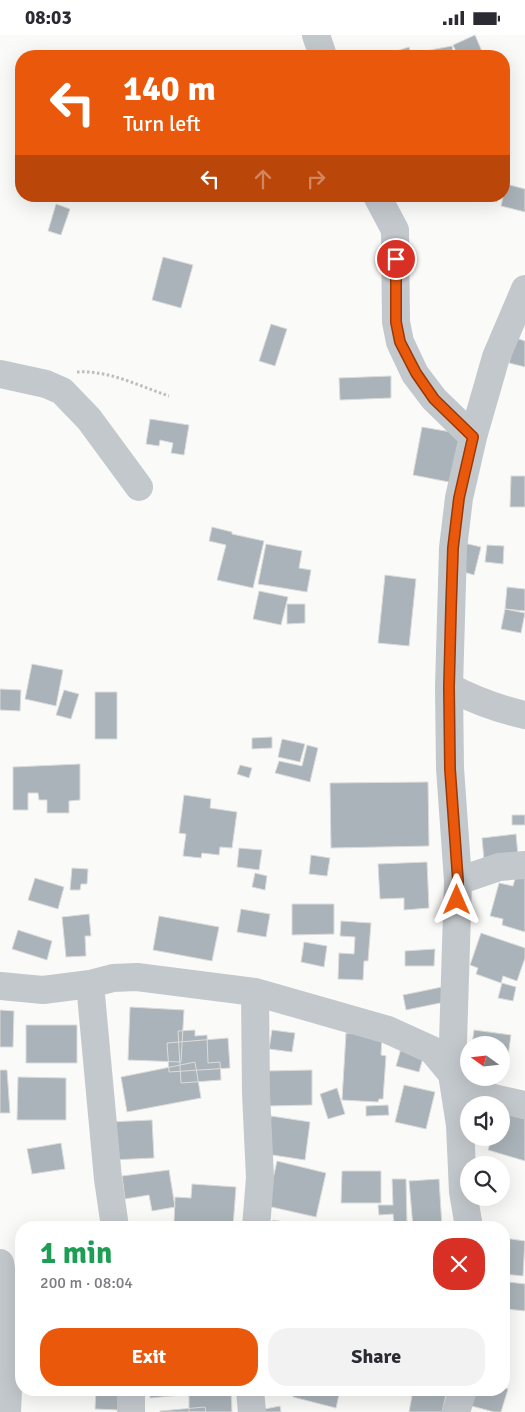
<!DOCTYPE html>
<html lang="en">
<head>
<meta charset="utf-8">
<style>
	body { margin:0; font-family:Signika,sans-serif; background:#f2f2f3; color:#2b2b33; height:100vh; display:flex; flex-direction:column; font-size:19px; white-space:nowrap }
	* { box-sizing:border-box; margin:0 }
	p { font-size:16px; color:#7c7c81 }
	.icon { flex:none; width:28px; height:28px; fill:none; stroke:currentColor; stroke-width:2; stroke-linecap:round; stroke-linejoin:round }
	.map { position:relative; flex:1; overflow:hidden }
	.panel { position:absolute; left:15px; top:1186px; width:495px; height:175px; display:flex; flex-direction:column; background:#fff; border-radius:20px; box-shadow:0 5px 20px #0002 }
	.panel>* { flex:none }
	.guide { position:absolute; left:15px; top:15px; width:495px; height:152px; border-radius:20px; box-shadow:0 5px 20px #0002; background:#ea580c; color:#fff; overflow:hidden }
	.needle { width:32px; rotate:285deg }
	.fabs { position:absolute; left:460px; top:1001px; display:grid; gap:10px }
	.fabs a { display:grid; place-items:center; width:50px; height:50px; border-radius:50%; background:#fff; box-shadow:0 5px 20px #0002; font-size:25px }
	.pin { position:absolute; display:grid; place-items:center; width:42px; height:42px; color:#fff; margin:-21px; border:2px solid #fff; border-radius:50%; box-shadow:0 1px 5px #0007 }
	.me { position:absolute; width:55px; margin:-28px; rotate:0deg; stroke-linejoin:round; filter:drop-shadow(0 0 4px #0008) }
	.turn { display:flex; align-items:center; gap:18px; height:105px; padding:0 25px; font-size:22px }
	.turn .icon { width:65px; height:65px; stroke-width:2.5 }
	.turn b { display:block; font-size:35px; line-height:42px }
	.lanes { display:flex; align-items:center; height:48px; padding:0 25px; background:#0003; justify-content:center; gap:25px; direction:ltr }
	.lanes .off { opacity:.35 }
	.round { display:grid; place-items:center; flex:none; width:52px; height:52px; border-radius:20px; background:#f2f2f3 }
	.headline { display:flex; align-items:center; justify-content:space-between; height:85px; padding:0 25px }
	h1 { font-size:30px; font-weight:800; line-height:38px; color:#1e9e55 }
	.primary-button { display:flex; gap:10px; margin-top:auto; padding:10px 25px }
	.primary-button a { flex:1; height:58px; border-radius:20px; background:#ea580c; color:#fff; font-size:20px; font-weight:800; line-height:58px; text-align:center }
	.primary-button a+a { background:#f2f2f3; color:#2b2b33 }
	.status { display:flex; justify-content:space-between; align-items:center; height:35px; padding:0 25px; background:#fff; direction:ltr }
	.status svg { height:14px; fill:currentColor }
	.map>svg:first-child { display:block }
	.building { fill:#aab3b9; stroke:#dcdcda }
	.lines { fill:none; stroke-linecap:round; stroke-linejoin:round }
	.path { stroke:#bbbfc2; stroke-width:3; stroke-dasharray:2.5 2.5; stroke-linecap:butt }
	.minor { stroke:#c3c8cc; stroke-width:28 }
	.route-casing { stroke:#983908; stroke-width:12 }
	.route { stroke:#ea580c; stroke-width:9 }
</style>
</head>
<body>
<div class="status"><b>08:03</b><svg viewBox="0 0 49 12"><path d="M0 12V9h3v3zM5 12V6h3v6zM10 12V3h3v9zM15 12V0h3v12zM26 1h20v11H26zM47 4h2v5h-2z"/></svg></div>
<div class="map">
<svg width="525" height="1377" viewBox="0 0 525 1377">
	<rect width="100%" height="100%" fill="#fafaf8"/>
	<!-- building -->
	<path class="building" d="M475,0L484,21H458L453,10Z
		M452,11L454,21H415L414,18Z
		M409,12L412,21H388L387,19Z
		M506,149L525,154V177L501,171Z
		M477,161H499L497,167Z
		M56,169L70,174L61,200L48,196Z
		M163,222L193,230L181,273L152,265Z
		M271,289L287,294L275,331L259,326Z
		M516,303L525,306V332L509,328Z
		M391,341V363L340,365L339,343Z
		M150,384L189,390L184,420L171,418L173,408L160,405L159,411L146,409Z
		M422,392L463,399L454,448L413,440Z
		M511,441H525V472H510Z
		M212,492L232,497V499L264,506L253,553L217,545L226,510L209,506Z
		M464,508L481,512L474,540L457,535Z
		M266,509L302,516L299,533L311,535L307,557L258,549Z
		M487,510L504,511L503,529L485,527Z
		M385,540L416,544L409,611L378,608Z
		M507,552L525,554V576L505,574Z
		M259,556L288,562L281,590L253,584Z
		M287,569H305V588L287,589Z
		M505,574L525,578L521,598L501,594Z
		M32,629L63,635L56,671L25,664Z
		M0,654L21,655L20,676L0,675Z
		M64,655L79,659L71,684L56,680Z
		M95,657H117V704H95Z
		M272,702V713L252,714V703Z
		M282,704L305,709L300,727L278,722Z
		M307,710L318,713L310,747L275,738L279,726L302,731Z
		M80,729V765L69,766V778H47V765H39L38,758H28V775H13V732Z
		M240,730L252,733L249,743L237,739Z
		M428,747L429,811L331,813L330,748Z
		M184,760L211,764L210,773L237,777L232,813L220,812L219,820L202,818L201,823L183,821L186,799L179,798Z
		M512,780H525V790H512Z
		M516,799L518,821L484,825L482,803Z
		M239,813L262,815L259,835L237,832Z
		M311,820L330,823L327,841L309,839Z
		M427,827L429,873L404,875V863L380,864L378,829Z
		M72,833L88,834L87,849H81L80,855H70Z
		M255,838L267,841L265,855L252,852Z
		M516,840L525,842V897L502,890L503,884L490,881L499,848L513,851Z
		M35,843L64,852L58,874L28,865Z
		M292,869H334V899L292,900Z
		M241,874L270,879L266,902L237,897Z
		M89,879L91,901H85L86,921L66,922L62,882Z
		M159,881L219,892L212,926L153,915Z
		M341,886L371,888L368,926H364L363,945L338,944L339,918L354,919L355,902L340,901Z
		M18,895L52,906L47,925L12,914Z
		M481,898L525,913V923L517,946L503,941L501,948L476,939L478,933L470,930Z
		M304,907L327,911L324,932L301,927Z
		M435,914L434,931H405V916Z
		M502,948L516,952L513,966L498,963Z
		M442,952L445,967L406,975L403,960Z
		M130,972L184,975L181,1027L128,1025Z
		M0,975L14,976L13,1012H0Z
		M26,990H77V1028H26Z
		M195,995V1001L207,1000L208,1028L220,1027L221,1045L181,1048L178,996Z
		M272,995L295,998L292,1017L269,1014Z
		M474,995L511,1000L507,1028L501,1027V1010H472Z
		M346,998L382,1000L381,1020L386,1021L383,1064H379L378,1067L342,1065Z
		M228,1003L230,1033L169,1037L167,1008Z
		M402,1010L425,1016L419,1037L396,1031Z
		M195,1027L201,1063L127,1077L121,1042Z
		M0,1035H7L10,1078H0Z
		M312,1035V1070L267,1071L266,1036Z
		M18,1042L66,1043V1085H17Z
		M404,1050L435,1057L426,1094L395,1087Z
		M337,1053L345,1079L328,1084L320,1059Z
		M388,1070L389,1080L366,1081V1071Z
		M501,1077L525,1084V1126L488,1115L492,1102H501Z
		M271,1081L310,1087L305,1125L266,1119Z
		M152,1085L154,1123L111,1125L109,1087Z
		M61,1108L65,1134L32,1139L27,1114Z
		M277,1126L326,1138L316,1182L267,1171Z
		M169,1135L175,1172L152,1176L149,1160L125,1164L122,1141Z
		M342,1136H381V1168H341Z
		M392,1144H406L407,1189H394L393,1179L379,1180L378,1170H393Z
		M439,1144L442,1192H413L409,1146Z
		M192,1149L236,1152L233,1192L174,1189L175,1162L191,1163Z
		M273,1185L309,1192H271Z
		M504,1203L525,1206L523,1241L504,1239Z
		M21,1220V1240L16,1238Z
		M509,1247L525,1249V1276L506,1274Z
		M504,1353L508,1354L501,1377H494L468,1370L473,1355H504Z
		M96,1355H120L119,1375L95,1374Z
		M150,1355H191V1359L150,1363Z
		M189,1355H231L232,1377H189Z
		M261,1355H296V1360H261Z
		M295,1355H340L336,1373L293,1362Z
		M413,1355H447L442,1377H409Z
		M280,1371L281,1377H255V1376Z
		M205,1372L206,1377H160V1376Z"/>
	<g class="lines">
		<!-- path -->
		<path class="path" d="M77,337C109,335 139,351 169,361"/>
		<!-- minor -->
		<path class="minor" d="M316,0L323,21
			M377,161L395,195L396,287L400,307L415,339L434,364L473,402
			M0,339L46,349L62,356L89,384L139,452
			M449,652C474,665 498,674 525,680
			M458,846L499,832L525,830
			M90,949L108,1144L115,1192
			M0,951L43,955L90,949L113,943L137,942L255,957L388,995L432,1015L452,1039L469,1052L493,1063L525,1070
			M255,957L256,1058L260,1143L256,1192
			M469,1192L463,1157L460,1090L452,1039L458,846L450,733L449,652L453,513L459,463L473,402L496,322L525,254
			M0,1228C9,1277 10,1327 7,1377
			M250,1355L252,1377
			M131,1377V1355
			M456,1377L463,1355"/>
	</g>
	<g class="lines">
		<defs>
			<path id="route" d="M396,224V287L400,307L416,338L434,364L473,402L459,463L453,513L451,573L449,652L450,734L458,846L457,865"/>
		</defs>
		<!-- route casing -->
		<use href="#route" class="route-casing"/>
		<!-- route -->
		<use href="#route" class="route"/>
	</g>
</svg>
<div class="fabs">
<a><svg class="needle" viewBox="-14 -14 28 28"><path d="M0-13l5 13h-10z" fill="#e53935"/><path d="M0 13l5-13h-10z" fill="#7c7c81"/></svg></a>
<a><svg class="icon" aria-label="sound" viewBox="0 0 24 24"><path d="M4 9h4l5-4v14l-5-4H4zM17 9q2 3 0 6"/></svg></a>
<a><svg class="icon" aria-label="search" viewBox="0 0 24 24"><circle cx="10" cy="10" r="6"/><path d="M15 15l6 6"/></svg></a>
</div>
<div class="pin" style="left:396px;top:224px;background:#d93025"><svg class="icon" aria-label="arrive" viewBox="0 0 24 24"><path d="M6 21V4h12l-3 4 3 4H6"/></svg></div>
<svg class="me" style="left:457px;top:865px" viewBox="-20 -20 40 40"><path d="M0-17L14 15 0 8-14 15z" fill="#ea580c" stroke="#fff" stroke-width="4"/></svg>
<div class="guide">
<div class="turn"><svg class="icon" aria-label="left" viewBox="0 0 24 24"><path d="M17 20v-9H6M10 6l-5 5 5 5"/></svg><div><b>140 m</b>Turn left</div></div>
<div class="lanes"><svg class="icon" aria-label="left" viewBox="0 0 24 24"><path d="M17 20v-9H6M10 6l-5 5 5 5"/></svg><svg class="icon off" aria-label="ahead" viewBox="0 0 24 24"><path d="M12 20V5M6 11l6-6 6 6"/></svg><svg class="icon off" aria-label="right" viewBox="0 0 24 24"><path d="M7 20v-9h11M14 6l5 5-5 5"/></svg></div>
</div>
<section class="panel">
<div class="headline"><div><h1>1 min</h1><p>200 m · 08:04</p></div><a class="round" style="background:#d93025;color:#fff"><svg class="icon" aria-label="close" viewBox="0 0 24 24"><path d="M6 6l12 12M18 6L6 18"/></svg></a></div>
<div class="primary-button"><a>Exit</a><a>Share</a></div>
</section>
</div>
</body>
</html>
